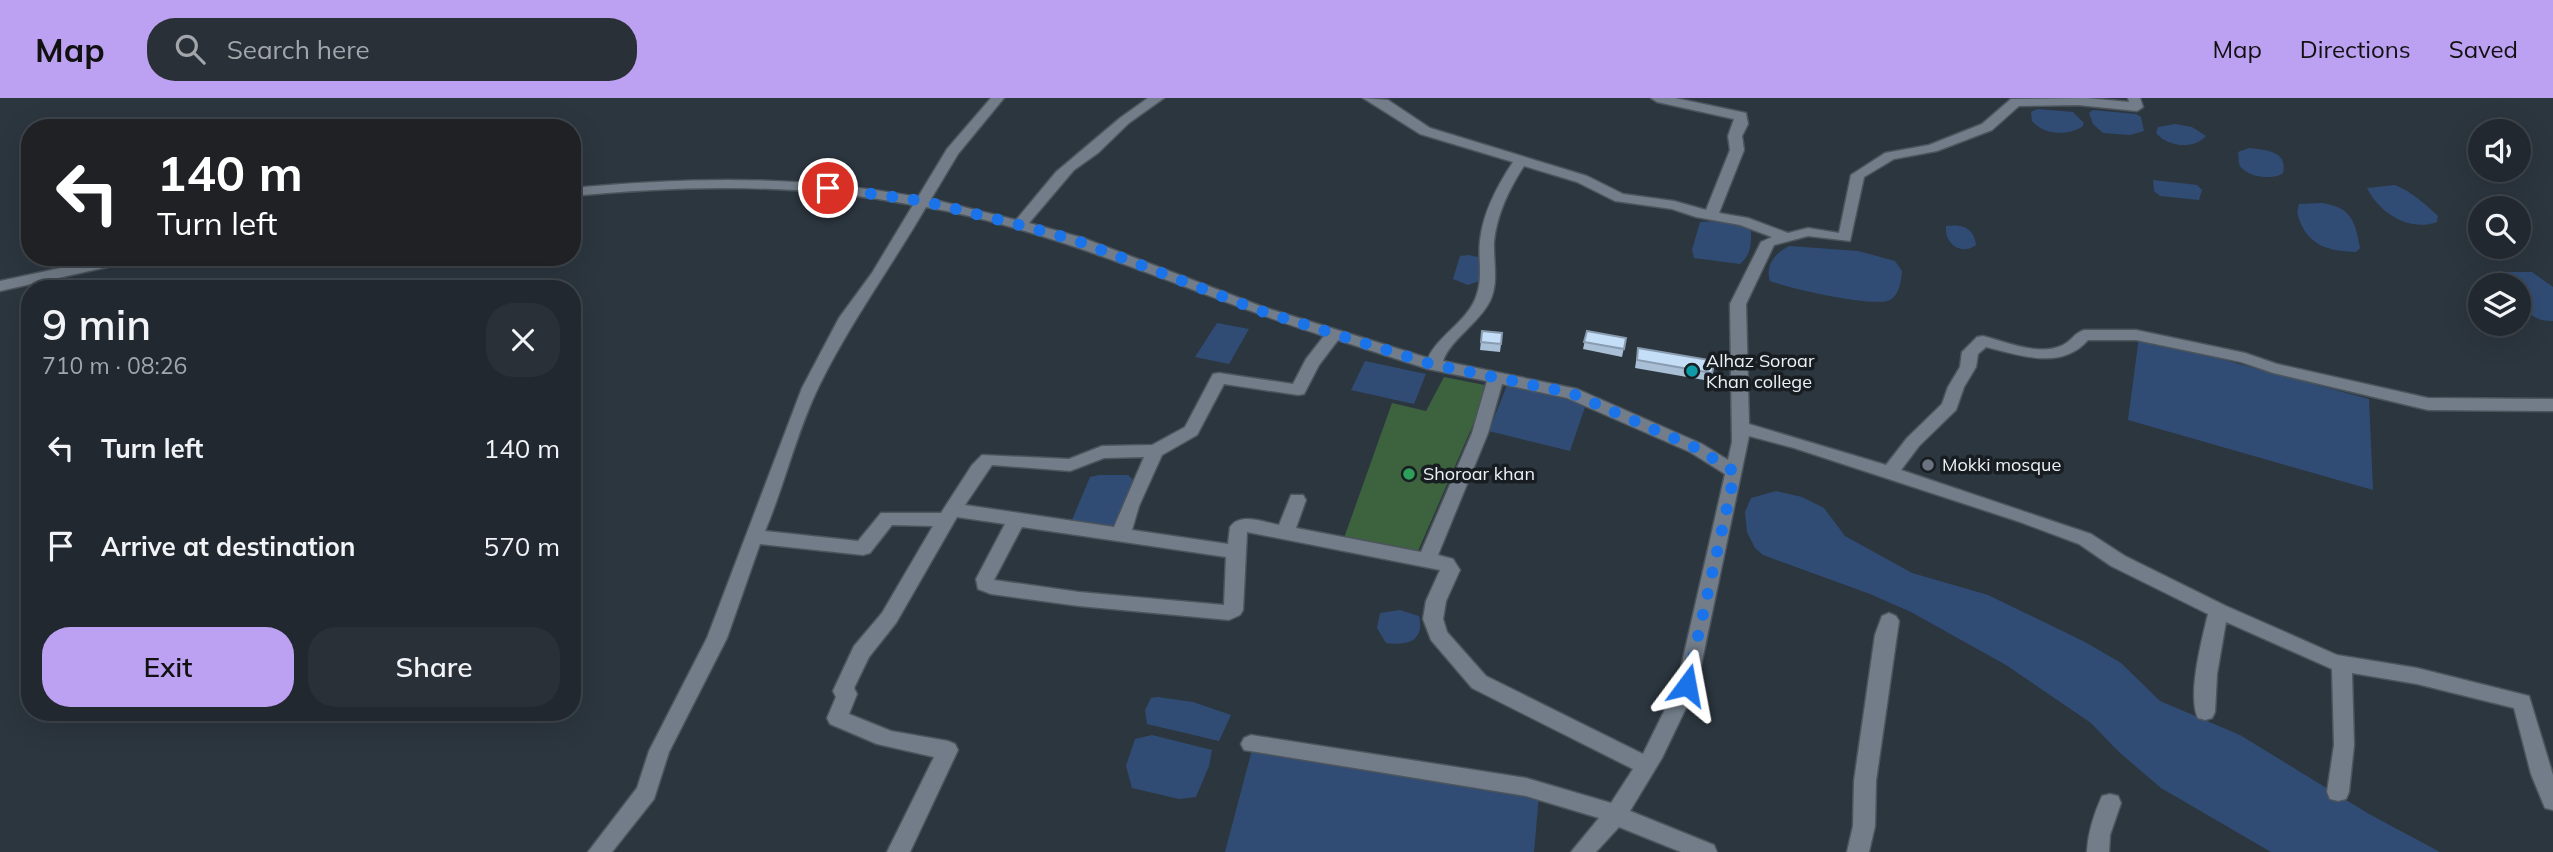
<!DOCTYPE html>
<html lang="en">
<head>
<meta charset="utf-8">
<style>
	body { margin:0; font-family:Mulish,sans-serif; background:#293037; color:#f1f3f6; height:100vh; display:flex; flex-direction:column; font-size:26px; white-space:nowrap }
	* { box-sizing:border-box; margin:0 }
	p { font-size:23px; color:#a2a6aa }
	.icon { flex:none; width:38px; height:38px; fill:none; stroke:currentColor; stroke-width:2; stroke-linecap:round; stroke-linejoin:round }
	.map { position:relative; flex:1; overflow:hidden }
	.side { position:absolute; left:21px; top:182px; width:560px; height:441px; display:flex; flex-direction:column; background:#21282f; border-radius:28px; box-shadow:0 7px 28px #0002,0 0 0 2px #3e444b }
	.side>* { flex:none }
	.banner { position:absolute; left:21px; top:21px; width:560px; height:147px; border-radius:28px; box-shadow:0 7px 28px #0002,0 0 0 2px #3e444b; background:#202124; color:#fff; overflow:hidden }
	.fabs { position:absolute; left:2468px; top:21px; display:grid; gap:14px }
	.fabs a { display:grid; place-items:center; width:63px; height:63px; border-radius:50%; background:#21282f; box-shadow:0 7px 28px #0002,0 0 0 2px #3e444b; font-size:35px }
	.pin { position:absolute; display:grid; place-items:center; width:60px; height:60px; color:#fff; margin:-30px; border:4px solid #fff; border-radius:50%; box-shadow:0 2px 7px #0007 }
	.me { position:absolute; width:77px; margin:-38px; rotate:13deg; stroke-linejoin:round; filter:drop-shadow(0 0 5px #0008) }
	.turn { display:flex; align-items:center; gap:24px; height:147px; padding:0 21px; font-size:32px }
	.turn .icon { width:91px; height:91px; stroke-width:2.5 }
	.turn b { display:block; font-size:49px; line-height:60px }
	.round { display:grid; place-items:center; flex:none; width:74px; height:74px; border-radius:28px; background:#293037 }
	.summary { display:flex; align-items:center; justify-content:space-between; height:119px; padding:0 21px }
	h1 { font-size:42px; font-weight:600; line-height:52px }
	.primary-button { display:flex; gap:14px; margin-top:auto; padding:14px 21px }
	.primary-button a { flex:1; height:80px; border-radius:28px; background:#bca0f2; color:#111; font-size:28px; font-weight:600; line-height:80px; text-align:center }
	.primary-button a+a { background:#293037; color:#f1f3f6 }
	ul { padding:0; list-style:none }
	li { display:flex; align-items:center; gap:21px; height:98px; padding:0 21px }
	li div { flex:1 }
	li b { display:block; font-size:26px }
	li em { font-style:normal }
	header { display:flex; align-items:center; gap:42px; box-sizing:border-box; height:98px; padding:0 35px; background:#bca0f2; color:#111 }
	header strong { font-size:33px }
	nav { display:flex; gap:38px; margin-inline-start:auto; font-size:24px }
	.search { width:490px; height:63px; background:#293037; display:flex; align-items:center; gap:18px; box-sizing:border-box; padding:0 24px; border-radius:28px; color:#a2a6aa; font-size:26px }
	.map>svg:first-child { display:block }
	.green { fill:#3c623e }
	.water { fill:#314c74 }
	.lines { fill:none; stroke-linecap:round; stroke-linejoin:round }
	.minor-casing { stroke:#4c545c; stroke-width:3 }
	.minor { fill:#727d89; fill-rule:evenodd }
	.wall { fill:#a9bfd5 }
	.building { fill:#c4def8; stroke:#899bae; stroke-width:2 }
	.route { stroke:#1a73e8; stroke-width:12; stroke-dasharray:0 21.6 }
	.culture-dot { fill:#0f9aa8; stroke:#181d21; stroke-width:2.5 }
	.worship-dot { fill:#6b7280; stroke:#181d21; stroke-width:2.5 }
	.leisure-dot { fill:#2e9e5b; stroke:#181d21; stroke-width:2.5 }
	.labels { text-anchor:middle; stroke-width:7; stroke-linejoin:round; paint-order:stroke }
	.poi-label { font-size:18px; fill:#ebf1f7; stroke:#181d21; text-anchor:start }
</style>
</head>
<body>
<header>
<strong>Map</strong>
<div class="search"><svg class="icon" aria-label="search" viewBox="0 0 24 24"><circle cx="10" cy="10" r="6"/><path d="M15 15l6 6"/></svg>Search here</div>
<nav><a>Map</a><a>Directions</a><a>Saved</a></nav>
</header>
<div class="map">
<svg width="2553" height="754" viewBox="0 0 2553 754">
	<rect width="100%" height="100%" fill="#2c363f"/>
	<!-- green -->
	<path class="green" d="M1444,279L1490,288L1418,453L1344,440L1392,305L1426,313Z"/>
	<!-- water -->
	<path class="water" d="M2037,11L2073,14L2084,25L2082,29C2067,38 2044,37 2032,23L2031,14Z
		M2093,12L2136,16L2141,19L2144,33L2130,37L2103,35L2093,26L2089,15Z
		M2175,26L2192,29L2206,38C2193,52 2168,49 2156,35L2158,29Z
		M2249,50C2266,52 2288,53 2283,75C2274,83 2244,79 2239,66C2238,62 2239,58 2238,54Z
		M2153,82L2197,87L2202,92L2199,102L2160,98L2154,93Z
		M2395,87C2412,94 2425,106 2438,118L2437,124C2410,134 2380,116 2367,90Z
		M2321,105C2351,109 2355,122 2360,150L2356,154C2333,153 2313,150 2302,128C2298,119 2296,115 2299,106Z
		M1718,123L1751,130C1751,145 1752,156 1740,166L1694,160L1692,152L1700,124Z
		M1946,128C1962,126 1974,129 1976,147C1961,158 1944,146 1946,128Z
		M1789,148L1858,153L1895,163L1902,173C1901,183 1900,196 1890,202C1875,210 1788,190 1770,183C1765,168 1775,155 1789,148Z
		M1468,157L1483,160L1485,181L1468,187L1453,181L1460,158Z
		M2505,174H2532L2553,189V223C2538,224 2529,216 2518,206V187H2495L2490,181V178Z
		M1217,225L1249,231L1229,266L1195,259Z
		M2139,239L2369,301L2373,392L2128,322Z
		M1365,263L1426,276L1414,306L1351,292Z
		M1507,287L1586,306L1570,353L1489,333Z
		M1099,377H1128L1134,383L1119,430L1072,422L1090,379Z
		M1776,393L1802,399L1824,410L1845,438L1912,475L1988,497L2085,544L2121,565L2160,603L2240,637L2369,716L2440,754H2271L2161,690L2119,654L2091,625L2006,567L1911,514L1870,496L1763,457L1755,450L1747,434L1745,414L1751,400Z
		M1400,512L1419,518C1425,543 1407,548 1386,545L1377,530L1380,515Z
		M1158,599L1193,604L1231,617L1219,643L1147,626L1145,612L1151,600Z
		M1152,637L1212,652L1209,668L1196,699L1179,701L1132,690L1126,668L1135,641Z
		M1253,648L1539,697L1534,754H1225Z"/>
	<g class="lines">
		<defs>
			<path id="minor" d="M991,0H1004L958,56L931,101L1016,122L1056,74L1120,20L1148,0H1164L1129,25L1098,55L1074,72L1029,125L1083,140L1263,209L1428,260C1439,236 1469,223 1477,196C1483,179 1478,160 1480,143C1483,114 1497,88 1513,64L1420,36L1363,0L1388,2L1430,30L1587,78L1623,96L1674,103L1706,112L1730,52L1728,38L1734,21L1657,4L1651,0H1675L1746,15L1748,26L1742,38L1744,52L1719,115L1748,120L1788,135L1808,130L1839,135L1851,77L1885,55L1929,47L1982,26L2011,1L2086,0L2129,4L2128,0H2140L2143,9L2137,13L2078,7L2019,8L1992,32L1937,53L1894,61L1864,79L1850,143L1808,138L1774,147L1746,206L1749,326L1886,367L1907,340L1942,306L1948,289L1960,269L1962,254L1977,239L1983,238C2006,244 2038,258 2061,248C2071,244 2074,235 2084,232H2136L2245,255L2277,266L2428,300L2553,301V313L2428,312L2273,275L2241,264L2136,242H2088C2061,273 2020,257 1986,249L1978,256L1976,269L1964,289L1956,312L1919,348L1901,372L2091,436L2125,458L2226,508L2337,557L2417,570L2529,598L2553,677V712L2545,710L2531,676L2514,610L2417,586L2352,575L2354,647L2349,694L2346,701L2338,703L2330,701L2327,694L2334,647L2332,571L2226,524L2217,576L2215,614L2212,620L2205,622L2198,620C2187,598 2202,541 2208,516L2111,468L2079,446L2020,424L1794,350L1749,338L1697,587L1662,660L1630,713L1714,747L1717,754H1681L1619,729L1596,754H1571L1599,720L1526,698L1244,652L1241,646L1244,640L1251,637L1526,680L1611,705L1633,671L1472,590L1431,542L1423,521L1426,503L1440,472L1247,434L1243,512L1240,517L1229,522L1079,508L991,496L978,491L976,481L1005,426L957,419L896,525L869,559L854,590L857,596L849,616L891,633L948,643L955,646L958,652L910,754H887L934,659L877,646L830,626L827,620L836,599L833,593L854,548L882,515L933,428L892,427L870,455L863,457L760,446L727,540L669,654L654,701L612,754H588L637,690L649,653L707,540L802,290L839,220L872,175L913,107C798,85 689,87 572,98V90C694,79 797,77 918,99L947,51ZM1524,68L1577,84L1615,103L1672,111L1696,119L1740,127L1772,139L1761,144L1730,206L1732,344L1728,362L1702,346L1577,291L1443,263C1450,242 1479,225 1490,203C1499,184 1493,163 1494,143C1497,116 1509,91 1524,68ZM926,109C1064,134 1191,196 1324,238L1306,261L1293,286L1219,275L1213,276L1185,329L1152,347L1102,348L1069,361L982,357L972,367L941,415H881L858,443L765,433C785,386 796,335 819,288C850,225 891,169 926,109ZM1338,242L1428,271L1487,283L1472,335L1421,454L1296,430L1306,402L1303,397H1291L1279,427C1264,424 1240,414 1230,429L1228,446L1132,432L1139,408L1162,357L1197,337L1224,286L1298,297L1304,296L1319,267ZM1502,286L1567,300L1690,354L1725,376L1677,587L1643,656L1486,578L1447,534L1443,521L1446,503L1460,472L1453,461L1438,457L1488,335ZM1144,359L1114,429L965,407L992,367L1070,373L1104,360ZM1022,429L1226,459L1224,507L1079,494L994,482Z
				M112,159H141L134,163L0,193V183Z
				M1889,515L1896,518L1899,523L1876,683L1875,728L1869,754H1847L1853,728L1854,683L1875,537L1882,518Z
				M2110,696L2118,698L2121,705L2110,737L2109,754H2087C2088,734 2094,716 2102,698Z"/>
		</defs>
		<!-- minor casing -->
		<use href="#minor" class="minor-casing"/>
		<!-- minor -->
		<use href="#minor" class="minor"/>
	</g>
	<!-- wall -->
	<path class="wall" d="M1482,233L1501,246L1500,254L1480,252Z
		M1587,233L1626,240L1622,259L1583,251Z
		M1638,250L1712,275L1710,283L1635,270Z"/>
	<!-- building -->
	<path class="building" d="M1482,233L1502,235L1501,246L1481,244Z
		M1587,233L1626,240L1624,251L1584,244Z
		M1638,250L1715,263L1712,275L1637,262Z"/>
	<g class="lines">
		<!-- route -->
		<path class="route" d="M828,90L923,103L1020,127L1078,143L1258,212L1431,266L1571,295L1696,350L1735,374L1687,587"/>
	</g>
	<!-- markers -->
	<circle class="culture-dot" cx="1692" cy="273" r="7"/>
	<circle class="worship-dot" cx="1928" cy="367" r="7"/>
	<circle class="leisure-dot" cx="1409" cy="376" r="7"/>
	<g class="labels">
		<!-- poi labels -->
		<g class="poi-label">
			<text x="1706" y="269">Alhaz Soroar<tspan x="1706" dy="21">Khan college</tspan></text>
			<text x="1942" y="373">Mokki mosque</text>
			<text x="1423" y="382">Shoroar khan</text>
		</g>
	</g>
</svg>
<div class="fabs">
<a><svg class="icon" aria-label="sound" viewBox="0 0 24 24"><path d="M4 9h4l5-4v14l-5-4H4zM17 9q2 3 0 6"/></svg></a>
<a><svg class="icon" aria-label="search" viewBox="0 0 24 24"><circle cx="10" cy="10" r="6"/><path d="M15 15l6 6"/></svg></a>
<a><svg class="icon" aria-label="layers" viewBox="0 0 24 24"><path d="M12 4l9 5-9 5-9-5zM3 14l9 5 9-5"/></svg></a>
</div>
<div class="pin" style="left:828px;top:90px;background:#d93025"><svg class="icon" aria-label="arrive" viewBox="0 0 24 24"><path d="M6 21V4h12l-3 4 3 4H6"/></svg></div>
<svg class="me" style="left:1687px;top:587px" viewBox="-20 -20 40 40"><path d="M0-17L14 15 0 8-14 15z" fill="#1a73e8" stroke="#fff" stroke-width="4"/></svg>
<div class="banner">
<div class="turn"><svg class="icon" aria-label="left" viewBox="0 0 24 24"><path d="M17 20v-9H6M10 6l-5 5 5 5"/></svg><div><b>140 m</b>Turn left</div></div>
</div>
<section class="side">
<div class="summary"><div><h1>9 min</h1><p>710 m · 08:26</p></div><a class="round"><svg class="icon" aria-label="close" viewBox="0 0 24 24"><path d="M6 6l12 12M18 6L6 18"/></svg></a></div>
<ul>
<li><svg class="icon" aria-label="left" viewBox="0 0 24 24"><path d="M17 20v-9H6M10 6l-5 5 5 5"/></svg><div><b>Turn left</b></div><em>140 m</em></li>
<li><svg class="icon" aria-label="arrive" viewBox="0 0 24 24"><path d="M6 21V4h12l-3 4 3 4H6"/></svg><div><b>Arrive at destination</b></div><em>570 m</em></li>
</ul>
<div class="primary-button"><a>Exit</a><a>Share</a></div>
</section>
</div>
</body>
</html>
